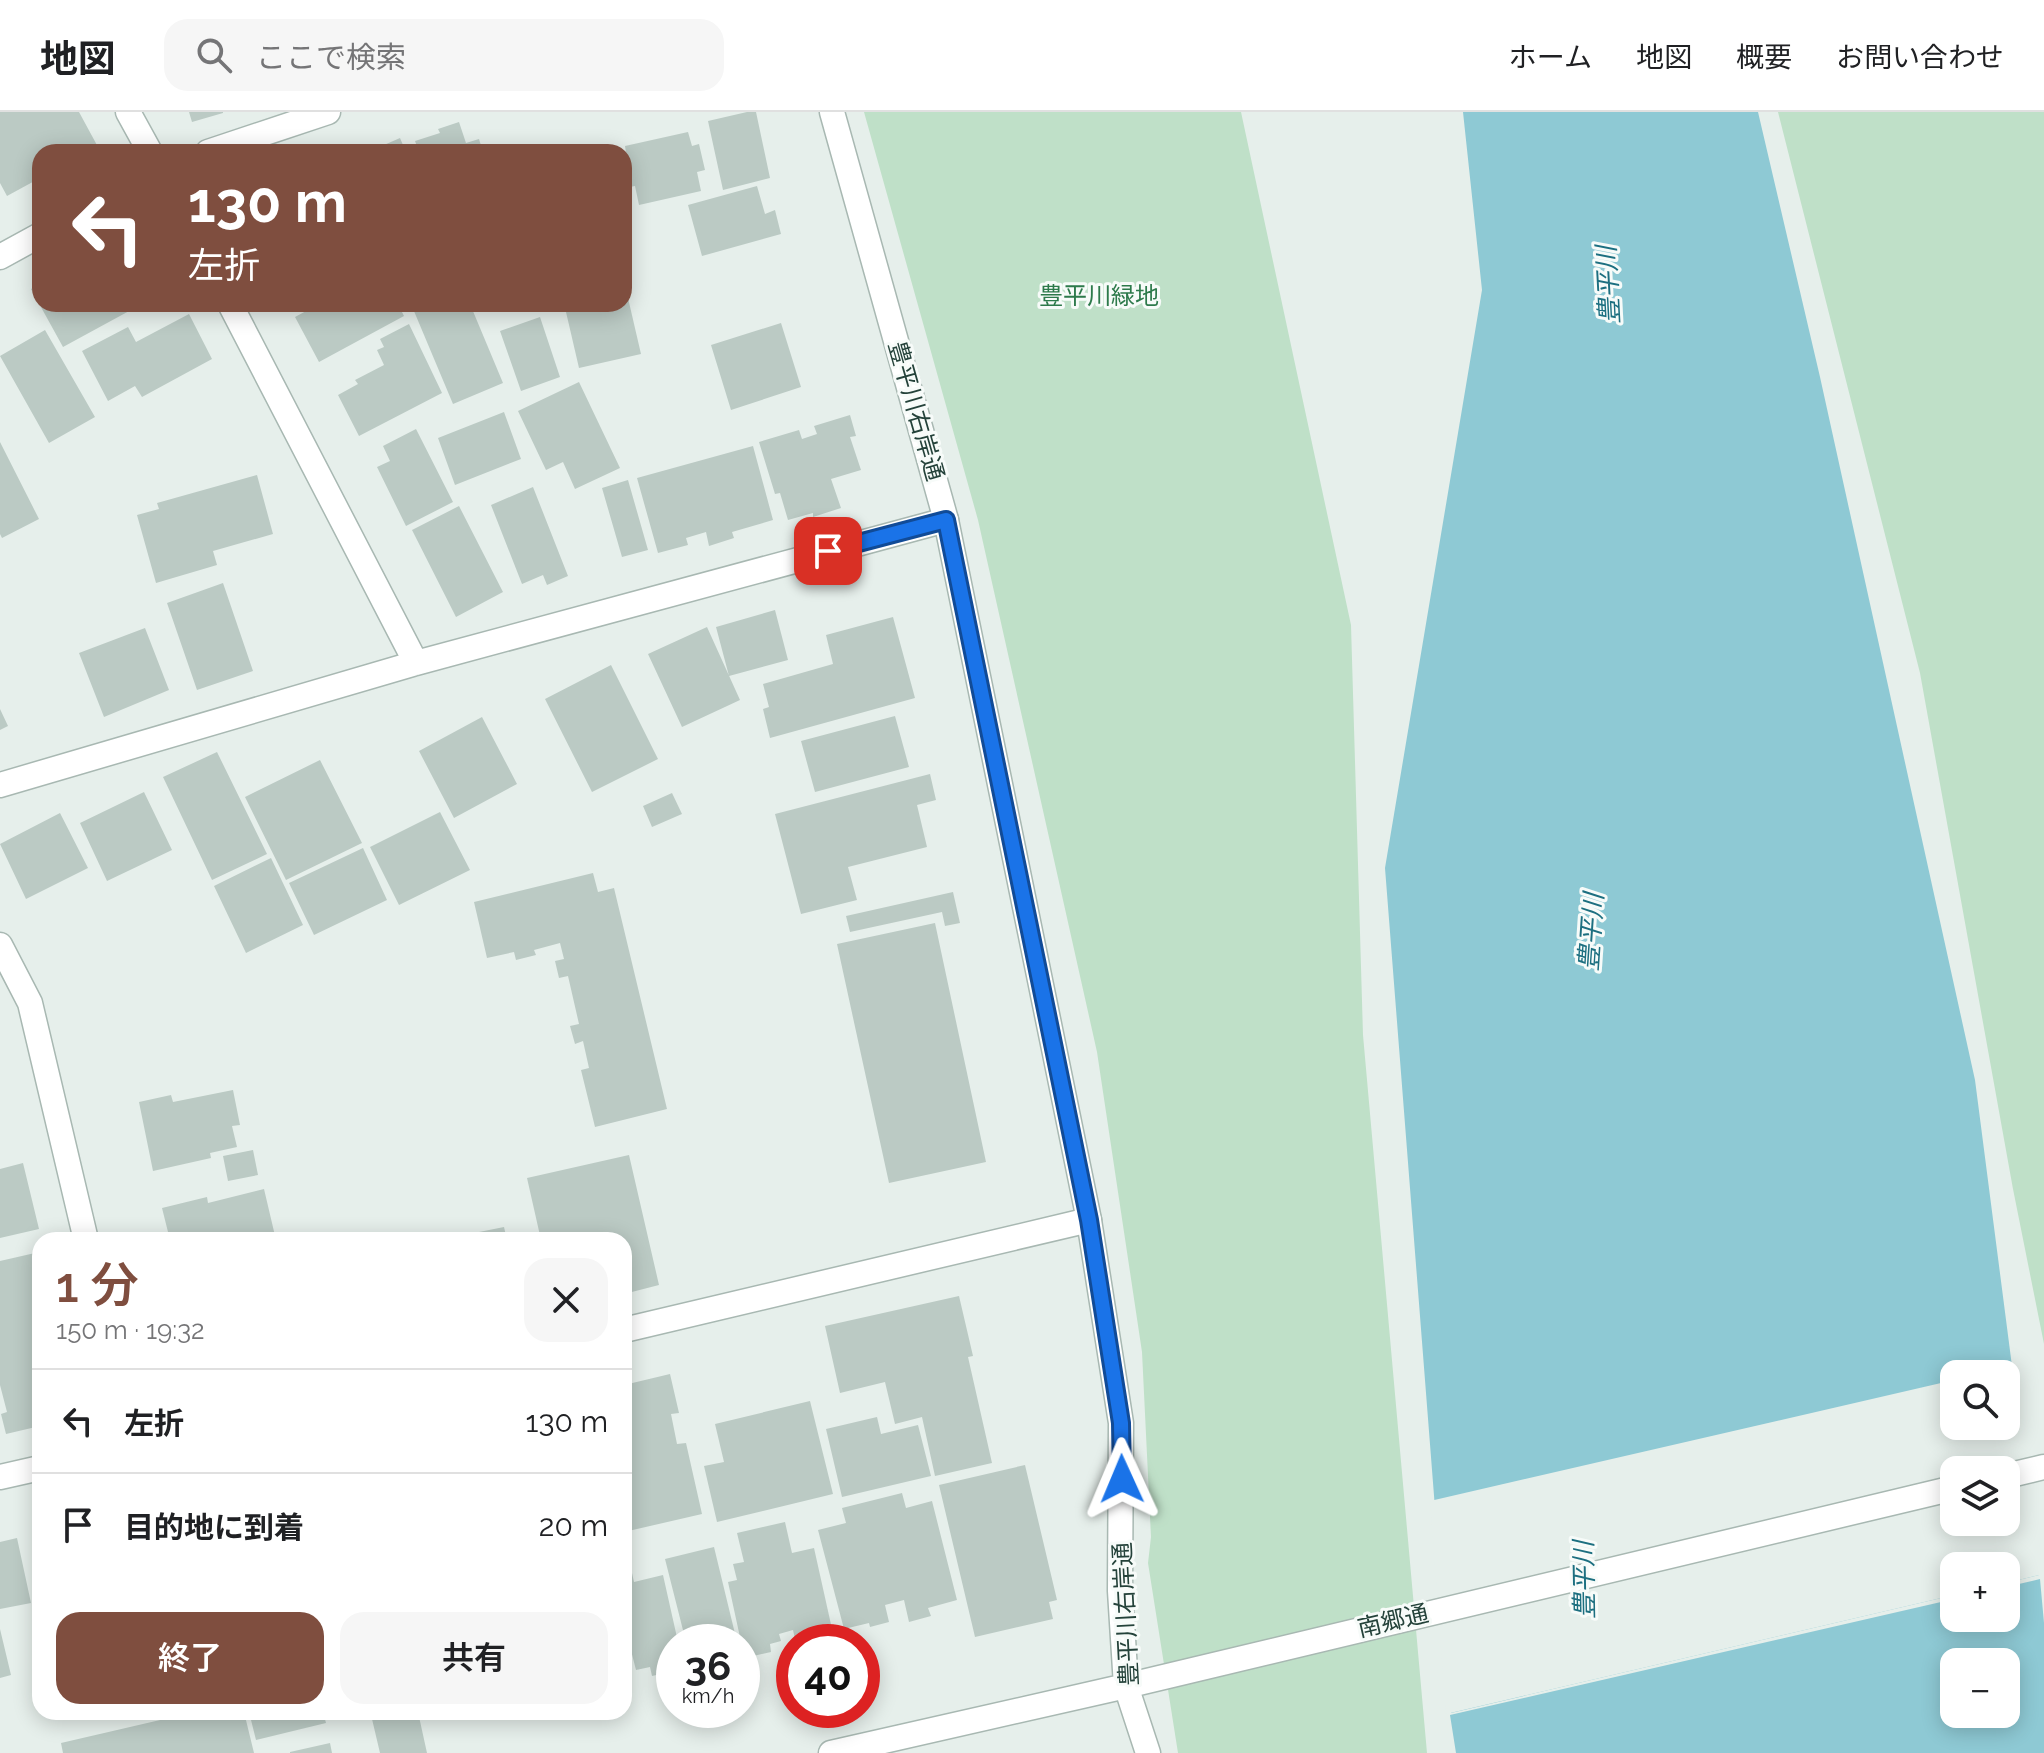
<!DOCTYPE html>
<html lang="ja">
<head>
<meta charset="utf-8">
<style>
	body { margin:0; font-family:Raleway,"Noto Sans JP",sans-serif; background:#f6f6f6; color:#202124; height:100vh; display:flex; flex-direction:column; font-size:30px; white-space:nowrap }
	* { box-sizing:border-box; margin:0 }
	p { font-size:26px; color:#757577 }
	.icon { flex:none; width:44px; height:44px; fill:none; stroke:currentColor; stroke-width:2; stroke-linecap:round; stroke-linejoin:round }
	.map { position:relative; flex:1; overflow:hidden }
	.details { position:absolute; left:32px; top:1120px; width:600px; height:488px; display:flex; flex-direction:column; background:#fff; border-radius:24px; box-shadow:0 4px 20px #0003 }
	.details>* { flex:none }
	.guide { position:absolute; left:32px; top:32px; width:600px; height:168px; border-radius:24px; box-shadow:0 4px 20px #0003; background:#7f4e3f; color:#fff; overflow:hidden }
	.fabs { position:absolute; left:1940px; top:1248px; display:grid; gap:16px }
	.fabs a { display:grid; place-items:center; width:80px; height:80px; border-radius:16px; background:#fff; box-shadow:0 4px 20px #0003; font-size:40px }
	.speed { position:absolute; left:656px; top:1512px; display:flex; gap:16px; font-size:40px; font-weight:700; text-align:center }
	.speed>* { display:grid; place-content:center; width:104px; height:104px; border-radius:50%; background:#fff; box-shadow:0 4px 20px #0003; line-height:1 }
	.speed small { font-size:20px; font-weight:400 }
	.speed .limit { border:12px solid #d22; background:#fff; color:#111 }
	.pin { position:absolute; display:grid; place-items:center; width:68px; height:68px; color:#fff; margin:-34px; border-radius:16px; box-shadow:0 4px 12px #0006 }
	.me { position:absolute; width:88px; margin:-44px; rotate:359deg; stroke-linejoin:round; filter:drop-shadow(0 0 6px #0008) }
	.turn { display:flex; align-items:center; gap:28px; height:168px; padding:0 24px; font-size:36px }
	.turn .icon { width:104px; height:104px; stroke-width:2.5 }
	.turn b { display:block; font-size:56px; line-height:68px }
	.round { display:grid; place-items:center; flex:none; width:84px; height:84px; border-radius:24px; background:#f6f6f6 }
	.summary { display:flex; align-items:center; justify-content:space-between; height:136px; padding:0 24px }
	h1 { font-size:48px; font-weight:600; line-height:60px; color:#7f4e3f }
	.primary-button { display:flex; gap:16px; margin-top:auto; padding:16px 24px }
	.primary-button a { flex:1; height:92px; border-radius:24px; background:#7f4e3f; color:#fff; font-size:32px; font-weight:600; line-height:92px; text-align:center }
	.primary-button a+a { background:#f6f6f6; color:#202124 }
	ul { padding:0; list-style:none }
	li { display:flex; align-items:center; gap:24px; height:104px; padding:0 24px; border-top:2px solid #e0e0e0 }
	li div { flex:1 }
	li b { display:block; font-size:30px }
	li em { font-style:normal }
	header { display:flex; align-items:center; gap:48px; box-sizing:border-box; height:112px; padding:0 40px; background:#fff; border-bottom:2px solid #e0e0e0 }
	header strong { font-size:38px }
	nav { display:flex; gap:44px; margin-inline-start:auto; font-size:28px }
	.search { width:560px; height:72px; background:#f6f6f6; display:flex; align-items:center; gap:20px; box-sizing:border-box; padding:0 28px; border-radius:24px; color:#757577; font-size:30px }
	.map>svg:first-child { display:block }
	.green { fill:#bfe0c8 }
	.water { fill:#8ec9d4; fill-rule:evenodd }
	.pier { fill:#e6efeb; fill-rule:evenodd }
	.building { fill:#bbcac4 }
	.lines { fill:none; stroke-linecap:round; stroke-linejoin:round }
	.minor-casing { stroke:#a8b8b2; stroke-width:27 }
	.tertiary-casing { stroke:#a8b8b2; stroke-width:27 }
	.minor { stroke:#fff; stroke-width:24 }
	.tertiary { stroke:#fff; stroke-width:24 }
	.route-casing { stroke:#114b97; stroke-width:20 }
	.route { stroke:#1a73e8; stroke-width:14 }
	.labels { text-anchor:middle; stroke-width:6; stroke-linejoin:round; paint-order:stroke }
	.park-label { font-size:24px; fill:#2d7a4b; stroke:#f7fbf9 }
	.street-label { font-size:24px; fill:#24423a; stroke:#f7fbf9 }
	.water-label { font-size:26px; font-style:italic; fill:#1c6f80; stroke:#f7fbf9 }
</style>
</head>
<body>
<header>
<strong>地図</strong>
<div class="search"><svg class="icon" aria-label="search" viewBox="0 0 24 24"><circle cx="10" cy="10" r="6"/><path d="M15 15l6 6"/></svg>ここで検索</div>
<nav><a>ホーム</a><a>地図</a><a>概要</a><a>お問い合わせ</a></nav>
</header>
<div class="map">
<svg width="2044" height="1641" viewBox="0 0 2044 1641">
	<rect width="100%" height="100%" fill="#e6efeb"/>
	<!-- green -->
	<path class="green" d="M864,0H1241L1351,513L1363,923L1427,1641H1178L1148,1451L1151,1425L1142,1240L1097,940L978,408Z
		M1778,0H2044V1232L2013,1077L1920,561Z"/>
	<!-- water -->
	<path class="water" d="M1463,0H1758L1820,265L1975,968L2039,1463L2006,1471V1454H1954V1483L1451,1601L1385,756L1482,178ZM1954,1262H2006V1314H1954ZM1954,1358H2006V1410H1954Z
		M2040,1467L2044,1511V1641H1456L1450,1603L1954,1487V1506H2006V1475ZM1954,1550H2006V1602H1954Z"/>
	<!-- pier -->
	<path class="pier" d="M2016,1254L2043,1462L2006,1471V1454H1954V1483L1446,1602L1430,1389L1954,1268V1314H2006V1262H1979ZM1954,1358H2006V1410H1954Z"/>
	<!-- building -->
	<path class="building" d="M0,0H79L98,35L88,40H40V66L7,84L0,71Z
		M189,0H223V1L192,10Z
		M747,0H756L770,66L723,78L708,9Z
		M459,10L466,31L479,27L483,40H419L415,29L440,21L438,17Z
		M688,20L692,34L699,32L705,58L697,60L701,79L639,93L635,74L624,76V48H627L625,34Z
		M400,26L406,40H368Z
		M757,74L765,102L775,98L781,122L702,144L688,93Z
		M40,172V192H142L63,235L31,177Z
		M624,186H628L641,242L579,256L566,200L599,192H624Z
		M319,192H398L404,204L319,250L295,205Z
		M411,192H470L503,271L453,292Z
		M189,202L212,247L142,285L135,274L108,289L82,239L128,215L136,230Z
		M540,205L560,265L521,279L500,219Z
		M781,211L801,275L731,298L711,233Z
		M409,212L442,281L359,324L338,283L358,272L355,268L384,253L377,238L384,235L380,227Z
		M45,218L95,305L49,331L0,244Z
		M579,270L620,356L575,377L563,350L546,358L518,299Z
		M504,300L521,347L455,373L438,326Z
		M850,303L856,324L850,325L861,358L831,367L841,396L813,405V401L788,408L780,381L775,382L759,330L799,318L802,327L817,322L814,314Z
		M416,317L453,390L406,414L377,355L390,349L383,334Z
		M0,330L39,407L2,426L0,422Z
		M753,334L773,408L732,420L734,426L709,434L706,420L686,426L688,433L658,441L637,366Z
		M257,363L273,422L213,439L217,453L156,471L137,403L159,397L157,391Z
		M628,368L648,438L622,445L602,376Z
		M533,375L568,464L547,473L543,463L522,472L491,393Z
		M459,394L503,480L456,505L412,418Z
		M223,471L253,559L197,578L167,491Z
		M775,498L788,548L729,564L716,515Z
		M893,505L915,586L770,626L763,597L769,595L763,572L833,552L826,523Z
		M707,515L740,588L682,615L648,542Z
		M145,516L169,578L104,605L79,541Z
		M611,553L658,647L592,680L545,587Z
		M0,597L8,614L0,618Z
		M895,604L909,655L815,680L801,629Z
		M482,605L517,672L454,706L419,639Z
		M217,640L267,742L212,768L163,665Z
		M320,648L362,731L286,768L245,685Z
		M930,662L936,688L917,693L927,735L848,755L857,788L801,802L775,702Z
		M144,680L172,738L107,769L80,711Z
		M672,681L682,702L652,715L643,694Z
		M440,700L470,758L399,793L370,735Z
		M60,701L88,756L26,787L0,732Z
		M363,736L387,788L314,823L289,771Z
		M271,746L303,813L246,841L214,774Z
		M593,761L598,780L614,776L667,997L595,1015L581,958L589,956L583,929L575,932L570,914L579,912L568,864L559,866L555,849L564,847L560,831L534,838L536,843L516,848L514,840L487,846L474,790Z
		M953,780L960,811L945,814L942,800L850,820L846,804Z
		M935,811L986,1050L889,1071L837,832Z
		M233,978L240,1013L232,1014L237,1035L210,1041L211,1046L153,1059L139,990L171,983L173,990Z
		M253,1038L258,1063L228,1069L223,1044Z
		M629,1043L659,1173L624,1182V1128H591L590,1123L574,1128H541L527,1066Z
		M23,1051L39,1117L0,1126V1057Z
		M264,1077L276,1128H170L162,1096L207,1085L208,1091Z
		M504,1115L507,1128H455L454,1125Z
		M35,1141L40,1160V1314L6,1322L1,1302L7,1300L0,1273V1149Z
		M959,1184L973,1244L968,1245L992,1351L935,1364L922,1305L895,1312L885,1270L840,1281L825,1214Z
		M670,1262L679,1301L671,1302L677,1332L686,1331L702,1402L624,1420V1273Z
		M810,1289L833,1382L717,1410L704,1354L724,1350L715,1312Z
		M877,1305L881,1322L918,1313L931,1364L842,1385L826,1317Z
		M1025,1353L1057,1488L1049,1490L1053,1507L975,1525L939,1373Z
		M902,1381L906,1396L932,1389L957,1488L928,1496L931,1504L909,1510L904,1488L885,1493L889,1510L870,1515L869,1511L844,1517L818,1418L846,1411L842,1396Z
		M785,1410L792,1441L814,1436L832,1517H828L830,1525L809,1530L807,1524L795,1527L793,1518L779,1522L781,1529L770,1532L771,1540L749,1545L748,1538L743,1539L728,1470L737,1468L733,1452L744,1450L737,1421Z
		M17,1426L31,1491L0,1497V1430Z
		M714,1435L737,1530H686L665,1447Z
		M630,1452L634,1470L663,1463L678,1530H674V1559L652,1564L650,1555L636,1558L624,1511V1453Z
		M0,1517L11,1563L0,1566Z
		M185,1600H244L254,1641H63L61,1631L186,1602Z
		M249,1600H323L326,1611L256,1628Z
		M403,1600H418L427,1641H380L372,1607Z
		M330,1631L332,1641H290V1640Z"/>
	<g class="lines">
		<defs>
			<path id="minor" d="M128,0L150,40
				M208,40L328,0
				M0,145L40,123
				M230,192L416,551
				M0,673L416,551L946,408
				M0,833L30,891L86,1128
				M624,1218L1089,1108
				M0,1365L40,1356"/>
			<path id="tertiary" d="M832,0L946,408L1089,1108L1121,1311L1120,1479L1126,1574L1148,1641
				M2006,1364L2044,1355
				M831,1641L1126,1574L1954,1376"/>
		</defs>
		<!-- minor casing -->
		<use href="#minor" class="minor-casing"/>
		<!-- tertiary casing -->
		<use href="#tertiary" class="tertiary-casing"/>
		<!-- minor -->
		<use href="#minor" class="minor"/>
		<!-- tertiary -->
		<use href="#tertiary" class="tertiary"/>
	</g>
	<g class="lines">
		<defs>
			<path id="route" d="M828,439L946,408L1089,1108L1121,1311L1122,1367"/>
		</defs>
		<!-- route casing -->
		<use href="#route" class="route-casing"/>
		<!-- route -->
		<use href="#route" class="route"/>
	</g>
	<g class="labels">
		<!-- park labels -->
		<g class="park-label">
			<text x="1099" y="192">豊平川緑地</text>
		</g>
		<!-- street labels -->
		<g class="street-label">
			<text transform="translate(916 299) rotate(74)" y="8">豊平川右岸通</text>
			<text transform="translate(1126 1502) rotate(-93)" y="8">豊平川右岸通</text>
			<text transform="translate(1393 1509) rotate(-13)" y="8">南郷通</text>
		</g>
		<!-- water labels -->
		<g class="water-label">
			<text transform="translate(1608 173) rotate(-93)" y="9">豊平川</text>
			<text transform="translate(1591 820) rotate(-86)" y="9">豊平川</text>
			<text transform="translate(1584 1468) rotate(-91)" y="9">豊平川</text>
		</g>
	</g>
</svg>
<div class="fabs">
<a><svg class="icon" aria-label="search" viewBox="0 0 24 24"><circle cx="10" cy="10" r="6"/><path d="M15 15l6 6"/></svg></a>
<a><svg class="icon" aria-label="layers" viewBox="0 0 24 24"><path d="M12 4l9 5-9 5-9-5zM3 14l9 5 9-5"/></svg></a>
<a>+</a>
<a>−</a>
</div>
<div class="speed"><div>36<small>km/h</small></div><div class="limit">40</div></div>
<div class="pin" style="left:828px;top:439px;background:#d93025"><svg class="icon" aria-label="arrive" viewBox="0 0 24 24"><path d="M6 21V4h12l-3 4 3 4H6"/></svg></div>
<svg class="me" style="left:1122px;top:1367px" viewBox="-20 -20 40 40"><path d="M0-17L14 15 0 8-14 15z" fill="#1a73e8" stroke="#fff" stroke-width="4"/></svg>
<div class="guide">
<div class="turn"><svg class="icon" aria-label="left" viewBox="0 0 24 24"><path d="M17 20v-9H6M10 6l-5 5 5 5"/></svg><div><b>130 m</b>左折</div></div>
</div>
<section class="details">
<div class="summary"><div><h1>1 分</h1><p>150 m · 19:32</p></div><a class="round"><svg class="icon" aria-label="close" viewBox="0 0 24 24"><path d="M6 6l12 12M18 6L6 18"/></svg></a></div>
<ul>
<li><svg class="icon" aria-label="left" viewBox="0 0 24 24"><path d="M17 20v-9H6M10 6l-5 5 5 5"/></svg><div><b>左折</b></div><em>130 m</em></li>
<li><svg class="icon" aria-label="arrive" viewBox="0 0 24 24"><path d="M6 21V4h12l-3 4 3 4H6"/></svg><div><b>目的地に到着</b></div><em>20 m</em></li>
</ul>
<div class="primary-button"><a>終了</a><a>共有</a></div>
</section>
</div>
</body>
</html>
